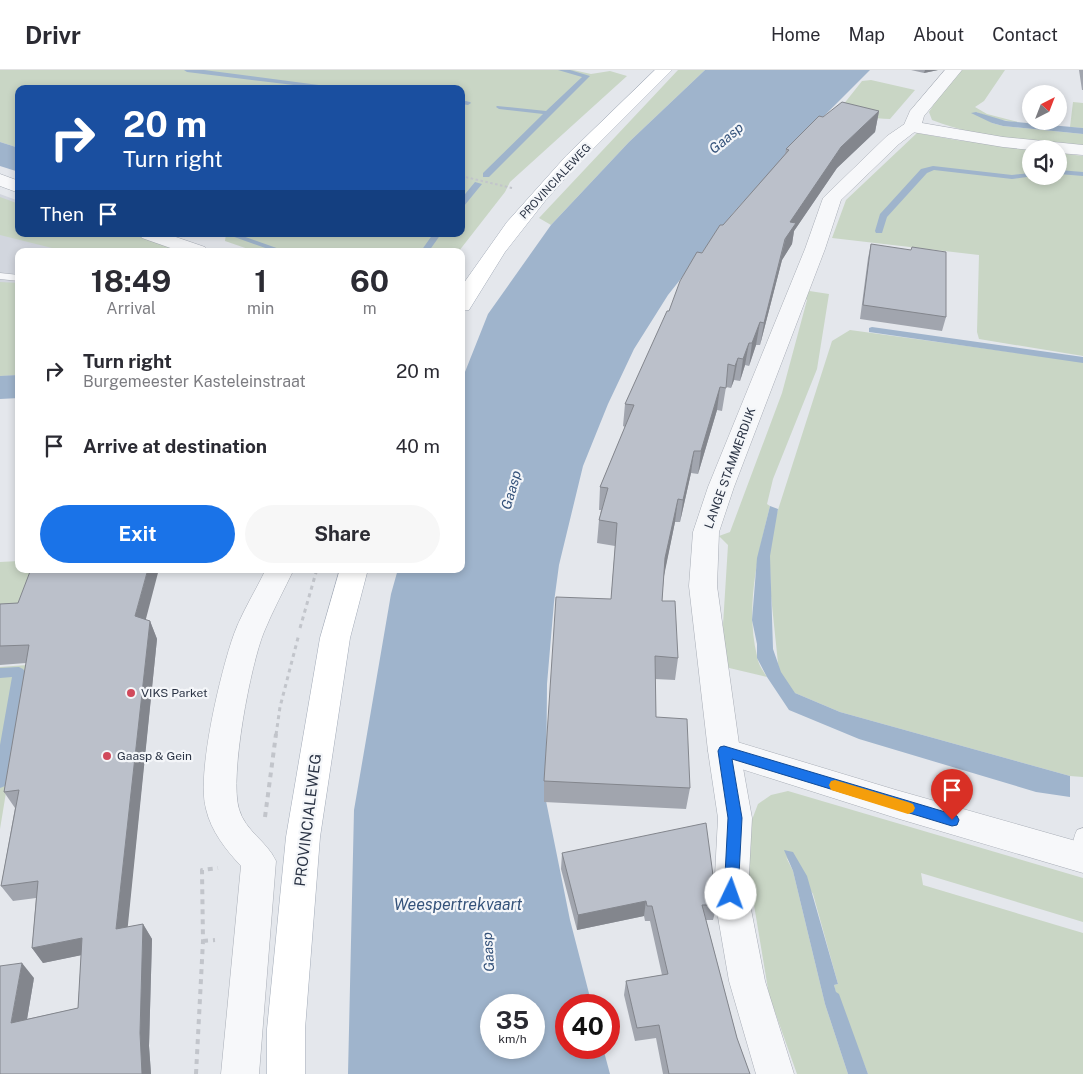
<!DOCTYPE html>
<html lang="en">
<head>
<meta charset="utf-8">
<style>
	body { margin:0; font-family:"Public Sans",sans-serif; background:#f7f7f7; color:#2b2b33; height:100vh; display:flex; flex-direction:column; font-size:19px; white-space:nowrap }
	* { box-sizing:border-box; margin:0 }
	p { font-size:16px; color:#7c7c81 }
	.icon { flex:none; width:28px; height:28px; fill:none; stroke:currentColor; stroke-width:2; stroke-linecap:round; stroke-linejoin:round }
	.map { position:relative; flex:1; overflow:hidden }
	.panel { position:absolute; left:15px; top:178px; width:450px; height:325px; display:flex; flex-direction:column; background:#fff; border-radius:10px; box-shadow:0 2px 8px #0003 }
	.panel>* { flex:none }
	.banner { position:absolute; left:15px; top:15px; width:450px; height:152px; border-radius:10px; box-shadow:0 2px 8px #0003; background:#1a4fa0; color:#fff; overflow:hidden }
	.needle { width:32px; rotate:42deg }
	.tools { position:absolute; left:1022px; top:15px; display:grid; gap:10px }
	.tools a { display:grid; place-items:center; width:45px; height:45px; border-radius:50%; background:#fff; box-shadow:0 2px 8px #0003; font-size:25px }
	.speed { position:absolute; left:480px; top:924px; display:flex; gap:10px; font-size:25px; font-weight:700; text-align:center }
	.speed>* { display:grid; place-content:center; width:65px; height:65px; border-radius:50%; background:#fff; box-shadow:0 2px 8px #0003; line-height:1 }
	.speed small { font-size:12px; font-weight:400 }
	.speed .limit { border:8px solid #d22; background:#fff; color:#111 }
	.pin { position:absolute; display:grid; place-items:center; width:42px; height:42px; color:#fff; margin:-51px -21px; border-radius:50% 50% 50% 0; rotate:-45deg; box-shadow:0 0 5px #0007 }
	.pin .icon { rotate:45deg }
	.me { position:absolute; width:55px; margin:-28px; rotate:3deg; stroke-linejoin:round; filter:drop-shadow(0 0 4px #0008) }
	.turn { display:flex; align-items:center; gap:18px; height:105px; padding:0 25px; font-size:22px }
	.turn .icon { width:65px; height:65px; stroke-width:2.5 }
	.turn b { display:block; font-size:35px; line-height:42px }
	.then { display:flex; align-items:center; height:48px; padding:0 25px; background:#0003; gap:10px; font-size:19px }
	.eta { display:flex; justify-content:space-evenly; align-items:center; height:85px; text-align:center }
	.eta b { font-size:30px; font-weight:700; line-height:35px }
	.cta { display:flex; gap:10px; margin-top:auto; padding:10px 25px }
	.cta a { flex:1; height:58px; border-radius:30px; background:#1a73e8; color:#fff; font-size:20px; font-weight:700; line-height:58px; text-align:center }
	.cta a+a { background:#f7f7f7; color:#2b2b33 }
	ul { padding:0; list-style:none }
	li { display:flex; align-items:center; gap:15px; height:75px; padding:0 25px }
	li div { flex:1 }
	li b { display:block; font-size:19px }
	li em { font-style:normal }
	header { display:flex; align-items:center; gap:30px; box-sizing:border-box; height:70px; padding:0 25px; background:#fff; border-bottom:1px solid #e1e1e2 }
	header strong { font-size:24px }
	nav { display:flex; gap:28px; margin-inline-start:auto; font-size:18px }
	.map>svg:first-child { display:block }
	.built { fill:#d2d6de }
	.green { fill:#c9d6c5 }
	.water { fill:#9fb4cc; fill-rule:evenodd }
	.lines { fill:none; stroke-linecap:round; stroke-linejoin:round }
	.stream { fill:#9fb4cc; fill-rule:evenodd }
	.service-casing { stroke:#a9aeb7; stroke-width:1 }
	.minor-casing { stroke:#a9aeb7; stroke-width:1 }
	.tertiary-casing { stroke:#a9aeb7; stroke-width:1 }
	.primary-casing { stroke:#a3abb8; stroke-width:1 }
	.path-far2 { stroke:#c2c5cb; stroke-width:2; stroke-dasharray:2.5 2.5; stroke-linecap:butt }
	.path-far1 { stroke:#c2c5cb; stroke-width:3; stroke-dasharray:4 4; stroke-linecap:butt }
	.path { stroke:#c2c5cb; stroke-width:4; stroke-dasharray:5 5; stroke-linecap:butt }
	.service { fill:#f7f8fa; fill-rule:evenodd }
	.minor { fill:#f7f8fa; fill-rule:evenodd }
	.tertiary { fill:#f7f8fa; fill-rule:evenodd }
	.primary { fill:#fff; fill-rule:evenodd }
	.wall { fill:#a1a5ae }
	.shaded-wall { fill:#83868d }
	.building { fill:#bbc0ca; stroke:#83868d }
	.route { fill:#1a73e8; stroke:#114b97 }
	.slow { fill:#f59e0b }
	.poi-dot { fill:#d1495b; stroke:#f4f6f9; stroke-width:2 }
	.labels { text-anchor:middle; stroke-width:4.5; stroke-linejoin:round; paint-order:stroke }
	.far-street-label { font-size:11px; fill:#2b3445; stroke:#f4f6f9 }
	.street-label { font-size:12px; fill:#2b3445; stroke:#f4f6f9 }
	.poi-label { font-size:12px; fill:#2b3445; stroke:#f4f6f9; text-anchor:start }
	.water-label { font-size:14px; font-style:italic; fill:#34527a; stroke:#f4f6f9 }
	.near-street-label { font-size:15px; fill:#2b3445; stroke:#f4f6f9 }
	.near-water-label { font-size:16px; font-style:italic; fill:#34527a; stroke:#f4f6f9 }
</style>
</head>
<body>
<header>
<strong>Drivr</strong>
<nav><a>Home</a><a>Map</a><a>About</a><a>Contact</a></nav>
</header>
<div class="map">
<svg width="1083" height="1004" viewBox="0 0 1083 1004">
	<rect width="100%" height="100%" fill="#e4e7ec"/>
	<!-- built -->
	<path class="built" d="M0,124L19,131V164L159,181H19V319H0Z"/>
	<!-- green -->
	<path class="green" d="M0,0H573L591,4L610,1L627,6L510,112L505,122L459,181H254L225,171L226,164H461V19H19V78L0,72Z
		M678,0H705L629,72L551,155L539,148Z
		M960,0H1005L984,31L975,37L987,44L1022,53L995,49L976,42L992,53L1003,56L1083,64V75C1033,69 979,69 932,50L929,42L944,18Z
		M871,10L915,20L890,49C874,49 855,45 843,35L862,11Z
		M1073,32L1083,33V58L1070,57Z
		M917,63L956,70L1031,79V106H1059V83L1083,86V286L979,269L977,262L979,185L832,168L846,130Z
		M0,127L19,134V164H132L184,181H64L0,165Z
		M0,212L19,213V305L0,306Z
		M803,220L829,224L817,299L773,409L767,434L770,436C758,485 745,536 757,586C758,594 763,601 767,607L725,597L723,555L728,475L719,466L730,462L782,323L807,230L802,225Z
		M850,260L1083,292V707L1070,706L840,642L795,623L781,622L771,526L769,468L832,271Z
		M19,491V499H38L103,514L0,547V492Z
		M27,595L0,759V597Z
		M788,721L1083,808V852L921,803L923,815L1083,863V1004H868L836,923L834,915L838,914L813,824L786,787L793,801L825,934L848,1004H797L769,925L747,793L750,755L758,734L771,725Z"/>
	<!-- water -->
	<path class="water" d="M705,0H870L793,77L734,142L668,225L634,279L608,334L583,396L559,495L554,532L547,614L546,731L570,850L592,935H566V978H603L610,1004H348L354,740L391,524L398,499H461V312L488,244L551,155L629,72ZM491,935H534V978H491Z
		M976,42L1006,51L1083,58V64L1003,56L992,53L971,43Z
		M0,72L19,78V102L0,96Z
		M19,305V328L0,329V306Z
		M770,436L778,439L770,486L773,579L781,602L795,623L840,642L1070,706V727L1036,722L859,669L789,640L767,607L757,588V574L752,550L757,488Z
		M784,780L793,782L807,806L838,914L834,915L836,922L839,924L868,1004H848L825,934L793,801Z"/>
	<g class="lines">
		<!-- stream -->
		<path class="stream" d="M184,0H204L349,19H327L187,2Z
			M558,0H570L590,6L489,107H483V103L543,44L499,39L496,37L497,36L546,41L582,7Z
			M461,30L470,32L471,33L468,35L461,34Z
			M933,96L1012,105L1031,103V106H1034L1012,109L934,100L927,103L887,147L882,163H876L875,161L880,144L921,99Z
			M1059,100L1083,102V106L1059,104Z
			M475,112L482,114L464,136H461V129Z
			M226,164H237L285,181H274Z
			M433,164H441L429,181H421Z
			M872,257L1083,287V293L869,262V258Z
			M19,597L23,599L25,602L7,712L5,716L0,718V675L12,607L0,608V598Z"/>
		<defs>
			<path id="service" d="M0,203L19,205V211L0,209Z
				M1083,758V796H1082L1075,794C1071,784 1072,770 1077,760Z"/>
			<path id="minor" d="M945,0H962L924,46L922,53L1003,67L1083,75V85L1059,83V79L1031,80L1003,77L906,61L903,57L910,41Z
				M0,104L19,111V123L0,116Z
				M139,164H167L205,177L208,181H179L142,168Z
				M266,499H294C284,520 273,540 264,562C251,593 229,707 239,739C245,761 267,771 276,791L259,1004H221L241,796C226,780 211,761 206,739C196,704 221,600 234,564C242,542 256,520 266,499Z
				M724,668L896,720L1083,773V803L896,748L713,690L708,681L713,672Z"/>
			<path id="tertiary" d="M912,52L918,53L921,57L899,74L841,130L825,179L734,417L719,462L717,516L740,681L752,748L748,824L765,911L794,1004H756L729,911L714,824L718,748L708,681L689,516L693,462L708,417L805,179L823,128L887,66L906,53Z"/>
			<path id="primary" d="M655,0H672L579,93L545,131L505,182L469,240L461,241V217L507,152L566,86Z
				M340,499H368L350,568L320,767L305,959V1004H267V959L286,767L320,568Z"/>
		</defs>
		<!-- service casing -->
		<use href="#service" class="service-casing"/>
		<!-- minor casing -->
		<use href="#minor" class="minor-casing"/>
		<!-- tertiary casing -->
		<use href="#tertiary" class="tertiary-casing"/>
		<!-- primary casing -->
		<use href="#primary" class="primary-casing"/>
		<!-- path-far2 -->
		<path class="path-far2" d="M461,106L512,118"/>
		<!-- path-far1 -->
		<path class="path-far1" d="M300,558L317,499
			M276,665L280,637L299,564"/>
		<!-- path -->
		<path class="path" d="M265,747L276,664
			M203,871L215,870
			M196,1004L203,871L202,800L218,798"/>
		<!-- service -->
		<use href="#service" class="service"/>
		<!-- minor -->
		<use href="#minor" class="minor"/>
		<!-- tertiary -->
		<use href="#tertiary" class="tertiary"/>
		<!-- primary -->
		<use href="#primary" class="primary"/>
	</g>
	<!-- wall -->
	<path class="wall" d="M911,0H938L924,3Z
		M1079,0H1083V20H1082Z
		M879,41L875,62L837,98L794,161L792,174L782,190L760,275H756L749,296L745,295L740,311L734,310L731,318L726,317L722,341L717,340L698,404L691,403L680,452H675L664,504L662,531L678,588L675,610L655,609L656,647L690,718L686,739L544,732V711L611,529L615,476L597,473L599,450L601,440H599L600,417L625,357L623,356L625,334L669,241L702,183L723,155L785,84L786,79L823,47Z
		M871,174L946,247L942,261L860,249L868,188Z
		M18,533L146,550L150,551L157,569L127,857L143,854L152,869L149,976L151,1004H0L34,908L27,949L78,938L81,885L43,893L32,878L36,828L13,831L1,816L15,738L4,722L26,593L0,595V534Z
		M562,783L717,835L713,850H706L737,968L750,1004H663L656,968L635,971L624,925L626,911L662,905L650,851H645L644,846L577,860L561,799Z"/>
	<!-- shaded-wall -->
	<path class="shaded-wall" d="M925,0H938L924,3Z
		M879,41L875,62L837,98L794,161L792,174L782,190L760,275L764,253L790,152L841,77Z
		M760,252L756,275L749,296L752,273Z
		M749,273L745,295L740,311L743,289Z
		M738,288L734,310L731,318L735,296Z
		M720,317L717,340L698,404L701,381Z
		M694,381L691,403L680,452L683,430Z
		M678,429L675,452L663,511L665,488Z
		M148,499H159L142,564L135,546Z
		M150,551L157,569L126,874L116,859Z
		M646,831L644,846L577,860L578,845Z
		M143,854L152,869L149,976L151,1004H142L140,963Z
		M82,868L92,883L43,893L32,878Z
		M22,893L34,908L24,967L11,953Z"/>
	<!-- building -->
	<path class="building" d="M842,32L879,41L841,77L790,152L796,153L785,169L764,253L760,252L752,273H749L743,289L738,288L735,296L728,294L726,318L720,317L701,381H694L683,430L678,429L665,488L662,531H675L678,588L655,586L656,647L687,649L690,718L544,711L556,527L611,529L617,453L599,450L608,418L600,417L634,335L625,334L667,241H669L680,211L697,182L702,183L720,155H723L789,80L786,79L819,46L823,47Z
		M871,174L911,180L912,177L946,182V247L863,235Z
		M31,499H148L135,546L150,551L116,859L143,854L140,963L142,1004H0V896L22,893L11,953L78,938L82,868L32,878L38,811L1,816L19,720L4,722L29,575L0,576V534L18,533Z
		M706,753L717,835H702L737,968L750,1004H669L659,955L637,958L626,911L668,904L652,836H647L646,831L578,845L562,783Z"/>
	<!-- route -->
	<path class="route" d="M724,676L952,744L957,746L959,750L957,755L952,756L732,689L742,748L738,824L736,829L731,831L726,829L724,824L728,748L718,681L720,677Z"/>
	<!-- slow -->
	<path class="slow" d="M835,710L908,732L913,734L915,738L913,742L908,744L831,720L829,715L831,711Z"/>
	<!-- markers -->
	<g class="poi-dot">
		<circle cx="131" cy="623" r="5"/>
		<circle cx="107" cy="686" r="5"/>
	</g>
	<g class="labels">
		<!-- far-street labels -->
		<g class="far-street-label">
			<text transform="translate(555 111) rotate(-47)" y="4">PROVINCIALEWEG</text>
		</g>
		<!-- street labels -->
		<g class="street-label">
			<text transform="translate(730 398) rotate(-70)" y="4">LANGE STAMMERDIJK</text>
		</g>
		<!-- poi labels -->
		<g class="poi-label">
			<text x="141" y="627">VIKS Parket</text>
			<text x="117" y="690">Gaasp &amp; Gein</text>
		</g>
		<!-- water labels -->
		<g class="water-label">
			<text transform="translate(726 68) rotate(-40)" y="5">Gaasp</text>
			<text transform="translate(511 420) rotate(-74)" y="5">Gaasp</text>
			<text transform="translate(488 882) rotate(-94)" y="5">Gaasp</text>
		</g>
		<!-- near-street labels -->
		<g class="near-street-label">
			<text transform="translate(308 750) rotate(-83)" y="5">PROVINCIALEWEG</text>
		</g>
		<!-- near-water labels -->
		<g class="near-water-label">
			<text x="458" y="840">Weespertrekvaart</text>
		</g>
	</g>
</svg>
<div class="tools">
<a><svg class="needle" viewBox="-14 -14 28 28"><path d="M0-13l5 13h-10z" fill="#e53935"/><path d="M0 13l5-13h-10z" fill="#7c7c81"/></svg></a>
<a><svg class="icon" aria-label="sound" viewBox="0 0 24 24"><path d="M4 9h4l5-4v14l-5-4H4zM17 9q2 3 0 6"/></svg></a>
</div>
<div class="speed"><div>35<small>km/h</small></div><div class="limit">40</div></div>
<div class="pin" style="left:952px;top:750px;background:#d93025"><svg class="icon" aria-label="arrive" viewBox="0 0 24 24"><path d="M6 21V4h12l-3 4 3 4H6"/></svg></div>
<svg class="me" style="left:731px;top:824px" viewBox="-20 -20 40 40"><circle r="19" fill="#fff"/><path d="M0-13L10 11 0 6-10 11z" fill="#1a73e8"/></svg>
<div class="banner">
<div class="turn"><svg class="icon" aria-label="right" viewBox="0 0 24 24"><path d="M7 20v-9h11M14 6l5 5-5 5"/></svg><div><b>20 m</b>Turn right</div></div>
<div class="then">Then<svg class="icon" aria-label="arrive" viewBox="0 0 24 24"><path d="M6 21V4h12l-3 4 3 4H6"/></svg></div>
</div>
<section class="panel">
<div class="eta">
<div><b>18:49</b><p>Arrival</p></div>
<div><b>1</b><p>min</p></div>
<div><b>60</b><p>m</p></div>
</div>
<ul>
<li><svg class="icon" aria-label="right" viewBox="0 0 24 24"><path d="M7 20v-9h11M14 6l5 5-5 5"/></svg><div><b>Turn right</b><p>Burgemeester Kasteleinstraat</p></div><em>20 m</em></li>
<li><svg class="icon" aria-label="arrive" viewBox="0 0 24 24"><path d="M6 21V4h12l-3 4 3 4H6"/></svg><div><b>Arrive at destination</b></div><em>40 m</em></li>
</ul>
<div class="cta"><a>Exit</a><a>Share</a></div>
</section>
</div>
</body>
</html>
